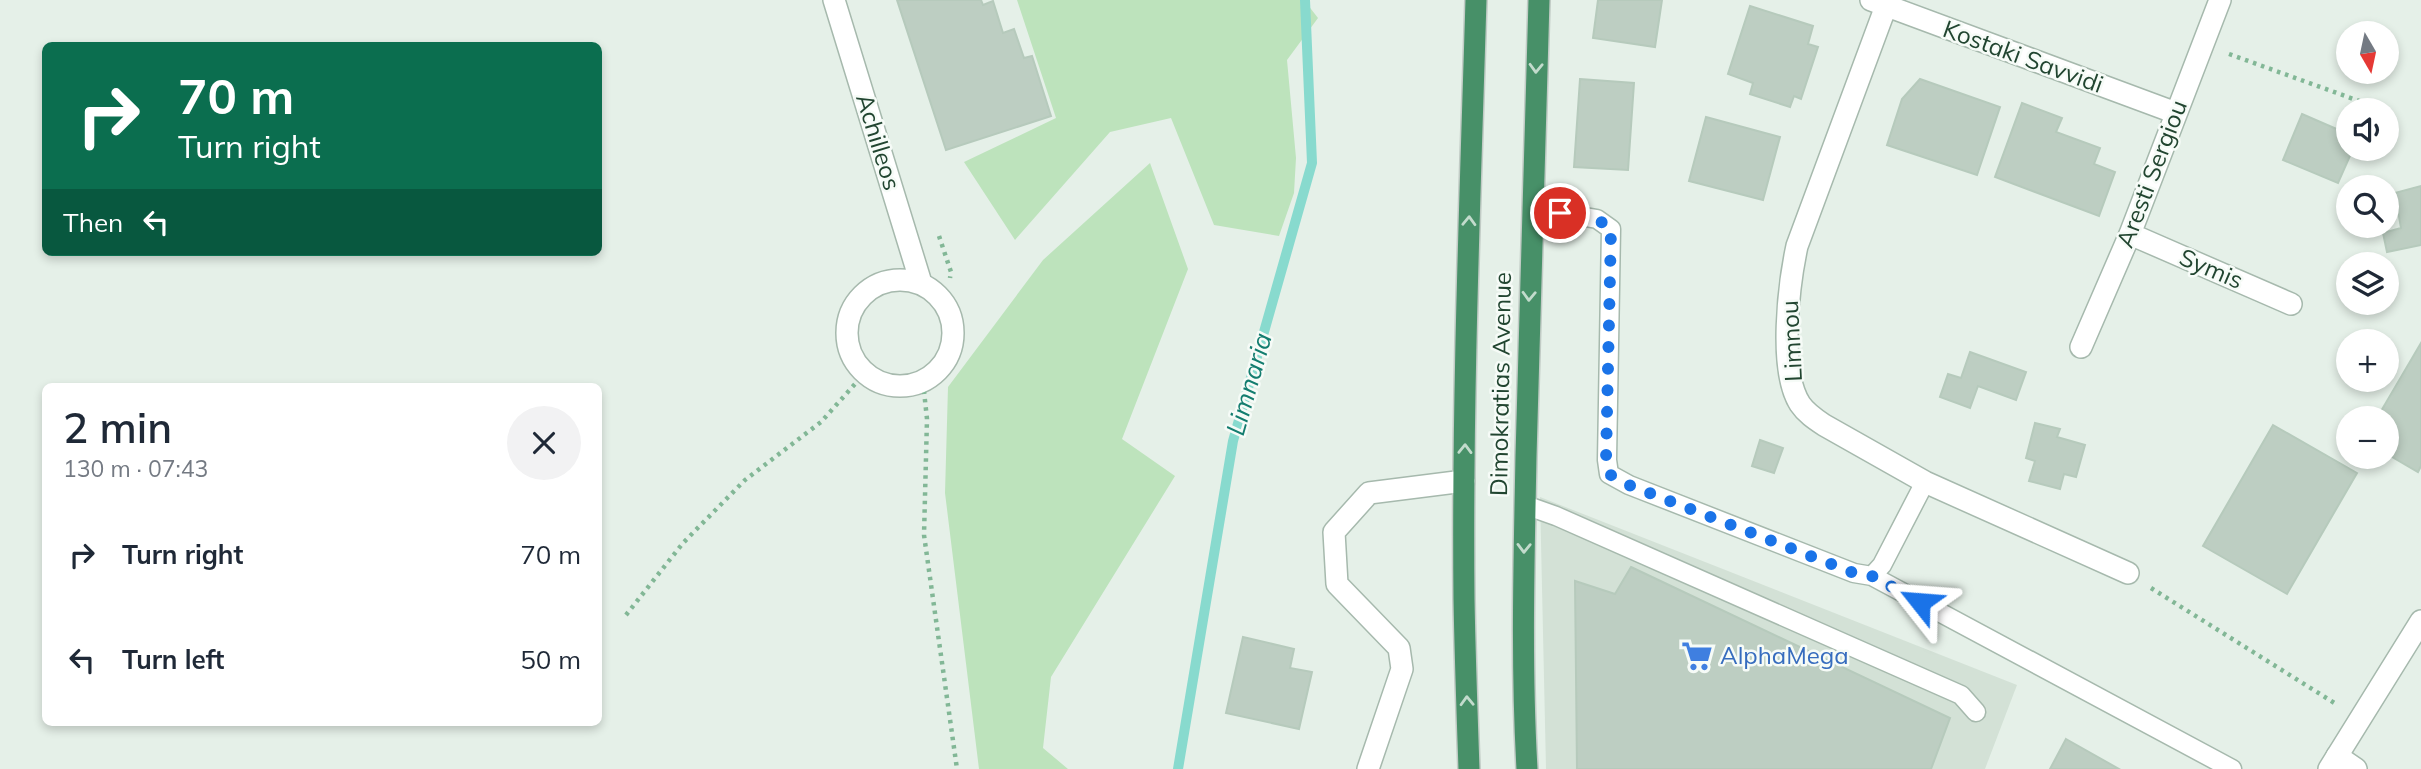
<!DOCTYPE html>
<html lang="en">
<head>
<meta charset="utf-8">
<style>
	body { margin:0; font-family:Mulish,sans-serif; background:#f2f2f3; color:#1f2937; height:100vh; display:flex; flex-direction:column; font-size:26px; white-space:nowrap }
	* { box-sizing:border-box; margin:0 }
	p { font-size:23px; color:#747a83 }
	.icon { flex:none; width:38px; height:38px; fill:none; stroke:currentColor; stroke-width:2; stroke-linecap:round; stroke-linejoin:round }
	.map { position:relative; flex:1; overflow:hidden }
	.panel { position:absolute; left:42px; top:383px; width:560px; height:343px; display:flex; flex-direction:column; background:#fff; border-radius:10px; box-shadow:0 4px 10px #0003 }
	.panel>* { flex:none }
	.banner { position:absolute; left:42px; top:42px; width:560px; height:214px; border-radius:10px; box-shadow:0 4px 10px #0003; background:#0b6e4f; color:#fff; overflow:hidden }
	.needle { width:46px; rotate:171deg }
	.fabs { position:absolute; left:2336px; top:21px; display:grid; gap:14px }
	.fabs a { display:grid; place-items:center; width:63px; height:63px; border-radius:50%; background:#fff; box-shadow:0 4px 10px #0003; font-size:35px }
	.pin { position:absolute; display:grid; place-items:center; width:60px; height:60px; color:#fff; margin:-30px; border:4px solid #fff; border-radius:50%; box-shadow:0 2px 7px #0007 }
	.me { position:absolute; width:77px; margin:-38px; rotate:298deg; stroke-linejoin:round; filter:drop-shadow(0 0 5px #0008) }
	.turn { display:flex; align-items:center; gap:24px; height:147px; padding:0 21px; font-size:32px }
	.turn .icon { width:91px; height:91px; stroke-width:2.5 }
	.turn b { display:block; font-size:49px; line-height:60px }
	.then { display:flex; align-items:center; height:66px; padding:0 21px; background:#0003; gap:14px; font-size:26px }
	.round { display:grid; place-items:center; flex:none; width:74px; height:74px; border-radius:37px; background:#f2f2f3 }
	.head { display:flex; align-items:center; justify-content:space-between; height:119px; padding:0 21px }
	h1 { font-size:42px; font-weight:600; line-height:52px }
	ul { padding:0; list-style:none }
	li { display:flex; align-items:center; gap:21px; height:105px; padding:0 21px }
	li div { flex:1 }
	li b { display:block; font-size:26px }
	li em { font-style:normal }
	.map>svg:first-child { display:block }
	.built { fill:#d3e1d6 }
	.green { fill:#bde3bc }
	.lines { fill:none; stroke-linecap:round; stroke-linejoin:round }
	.stream { stroke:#88dace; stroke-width:10 }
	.building { fill:#bdcec2; stroke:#b6cabc; stroke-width:2 }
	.service-casing { stroke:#a6b9ad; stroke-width:21 }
	.minor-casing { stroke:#a6b9ad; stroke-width:24 }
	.tertiary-casing { stroke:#a6b9ad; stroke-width:24 }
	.trunk-casing { stroke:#c1cbc5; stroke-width:24 }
	.path { stroke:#82b796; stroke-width:4.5; stroke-dasharray:3.5 5; stroke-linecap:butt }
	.service { stroke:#fff; stroke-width:18 }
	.minor { stroke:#fff; stroke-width:21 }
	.tertiary { stroke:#fff; stroke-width:21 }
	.trunk { stroke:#479068; stroke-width:21 }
	.oneway { stroke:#c2dbcc }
	.route { stroke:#1a73e8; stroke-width:12; stroke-dasharray:0 21.6 }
	.labels { text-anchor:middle; stroke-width:5; stroke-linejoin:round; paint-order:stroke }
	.street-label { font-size:24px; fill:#214530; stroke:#f6fbf7 }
	.shop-label { font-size:24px; fill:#366cbe; stroke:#f6fbf7; text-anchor:start }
	.water-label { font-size:26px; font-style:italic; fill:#137d6f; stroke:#f6fbf7 }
</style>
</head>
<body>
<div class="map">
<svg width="2421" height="769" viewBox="0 0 2421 769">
	<rect width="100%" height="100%" fill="#e5f0e8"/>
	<!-- built -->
	<path class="built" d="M1540,497L2017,685L1985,769H1546Z"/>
	<!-- green -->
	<path class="green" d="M1017,0H1304L1318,18L1287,60L1296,158L1294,193L1279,236L1214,225L1171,118L1110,132L1015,240L964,162L1056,118Z
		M1150,163L1188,269L1122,439L1175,476L1051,677L1043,748L1068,769H979L945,493L948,387L1043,260Z"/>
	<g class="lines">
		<!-- stream -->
		<path class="stream" d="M1178,769L1233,441L1312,163L1305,0"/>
	</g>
	<!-- building -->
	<path class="building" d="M897,0H981L983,5L993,1L1003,33L1014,29L1024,58L1032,56L1051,116L946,150Z
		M1598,0H1662L1655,47L1593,38Z
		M1750,6L1813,26L1808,44L1818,47L1801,99L1794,96L1790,107L1750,94L1753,83L1728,74Z
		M1580,79L1634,83L1628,170L1574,167Z
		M1920,79L2000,107L1977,175L1887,145L1902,99Z
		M2022,103L2062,118L2056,132L2100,148L2094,164L2115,172L2099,216L1995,177Z
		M2302,114L2348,134V149H2353L2338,183L2283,160Z
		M1706,117L1780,137L1763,200L1689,181Z
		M2421,186V245L2387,252L2383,233L2401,228L2395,193Z
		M2421,343V466L2418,472L2387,454V418H2377Z
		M1970,352L2026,372L2016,400L1978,386L1970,408L1940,397L1948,374L1961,378Z
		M2035,423L2060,429L2057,437L2085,445L2076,477L2064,474L2060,489L2029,481L2035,461L2026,458Z
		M2273,425L2357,473L2287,594L2203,546Z
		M1760,440L1783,448L1774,473L1752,466Z
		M1631,567L1950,718L1931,769H1577L1575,581L1615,594Z
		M1243,637L1294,649L1290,668L1312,672L1299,729L1226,713Z
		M2066,739L2119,769H2050Z"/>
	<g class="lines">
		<defs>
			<path id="service" d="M1532,208L1597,219L1611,229L1607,460L1609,474L1629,485L1854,573L1872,576L2232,769
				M1525,505L1556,516L1961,695L1976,712
				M1872,576L1882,565L1925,482"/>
			<path id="minor" d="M834,0L921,283
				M1871,0L2176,113
				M1886,6L1797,246C1789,283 1778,370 1800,404C1806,413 1815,419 1824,425L1925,482L2128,573
				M2130,234L2291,304
				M847 333a53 53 0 1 1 106 0a53 53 0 1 1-106 0Z
				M2081,347L2130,234L2220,0
				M2337,756L2356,769
				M1368,769L1402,669L1399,648L1337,584L1334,532L1369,493L1464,481"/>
			<path id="tertiary" d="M2329,769L2421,621"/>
			<path id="trunk" d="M1469,769C1467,712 1465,656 1464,599C1462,399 1470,200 1476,0
				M1527,769C1521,665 1524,561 1526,456C1529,304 1534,152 1539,0"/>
		</defs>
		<!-- service casing -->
		<use href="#service" class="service-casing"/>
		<!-- minor casing -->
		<use href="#minor" class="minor-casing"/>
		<!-- tertiary casing -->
		<use href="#tertiary" class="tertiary-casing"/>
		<!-- trunk casing -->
		<use href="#trunk" class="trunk-casing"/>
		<!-- path -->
		<path class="path" d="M2229,54L2384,110
			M939,236L951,272L950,278
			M923,382L927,419L924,535L957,769
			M2151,588L2336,704
			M626,615L683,543L745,480L821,422L864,374"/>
		<!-- service -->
		<use href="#service" class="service"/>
		<!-- minor -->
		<use href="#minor" class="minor"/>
		<!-- tertiary -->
		<use href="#tertiary" class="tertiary"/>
		<!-- trunk -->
		<use href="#trunk" class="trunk"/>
	</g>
	<!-- one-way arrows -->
	<defs><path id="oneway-chevron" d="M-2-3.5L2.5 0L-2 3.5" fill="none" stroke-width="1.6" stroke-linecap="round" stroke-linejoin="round" transform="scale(1.75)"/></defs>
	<g class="oneway">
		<use href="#oneway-chevron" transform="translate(1536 68) rotate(92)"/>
		<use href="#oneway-chevron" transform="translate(1469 221) rotate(-88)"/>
		<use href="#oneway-chevron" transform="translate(1529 296) rotate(92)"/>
		<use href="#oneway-chevron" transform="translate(1465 449) rotate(-89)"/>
		<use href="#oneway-chevron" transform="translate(1524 548) rotate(91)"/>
		<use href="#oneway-chevron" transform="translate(1467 701) rotate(-92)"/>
	</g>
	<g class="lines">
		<!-- route -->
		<path class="route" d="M1560,213L1597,219L1611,229L1606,460L1609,474L1629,485L1854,573L1872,576L1920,602"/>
	</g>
	<!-- icons -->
	<defs>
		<symbol id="supermarket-bare" viewBox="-9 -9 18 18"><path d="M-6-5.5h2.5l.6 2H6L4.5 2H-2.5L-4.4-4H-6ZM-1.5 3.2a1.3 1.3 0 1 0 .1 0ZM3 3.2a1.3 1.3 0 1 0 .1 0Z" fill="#3f7fe0" stroke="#f6fbf7" stroke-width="2.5" paint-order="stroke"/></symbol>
	</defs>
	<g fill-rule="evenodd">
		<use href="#supermarket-bare" x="1675" y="634" width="44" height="44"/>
	</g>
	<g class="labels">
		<!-- street labels -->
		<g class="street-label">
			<text transform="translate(2023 57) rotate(20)" y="8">Kostaki Savvidi</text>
			<text transform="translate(878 142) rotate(73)" y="8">Achilleos</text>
			<text transform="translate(2152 174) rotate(-69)" y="8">Aresti Sergiou</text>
			<text transform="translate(2211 269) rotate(23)" y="8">Symis</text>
			<text transform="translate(1792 341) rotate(-93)" y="8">Limnou</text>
			<text transform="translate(1501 384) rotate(-89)" y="8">Dimokratias Avenue</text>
		</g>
		<!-- shop labels -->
		<g class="shop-label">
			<text x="1720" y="664">AlphaMega</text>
		</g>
		<!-- water labels -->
		<g class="water-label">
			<text transform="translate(1249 384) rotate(-74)" y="9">Limnaria</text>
		</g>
	</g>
</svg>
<div class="fabs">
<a><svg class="needle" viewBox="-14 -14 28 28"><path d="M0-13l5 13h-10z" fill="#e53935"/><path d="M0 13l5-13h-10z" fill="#747a83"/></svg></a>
<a><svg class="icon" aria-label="sound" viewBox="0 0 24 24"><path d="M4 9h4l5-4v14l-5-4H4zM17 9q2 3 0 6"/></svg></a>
<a><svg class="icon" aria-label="search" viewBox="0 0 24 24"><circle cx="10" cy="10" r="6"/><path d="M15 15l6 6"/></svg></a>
<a><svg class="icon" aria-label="layers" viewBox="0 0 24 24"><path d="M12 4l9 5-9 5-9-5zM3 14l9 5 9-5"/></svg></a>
<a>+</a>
<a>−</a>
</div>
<div class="pin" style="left:1560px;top:213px;background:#d93025"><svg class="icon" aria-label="arrive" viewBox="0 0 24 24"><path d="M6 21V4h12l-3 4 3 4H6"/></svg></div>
<svg class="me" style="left:1920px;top:602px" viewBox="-20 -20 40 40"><path d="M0-17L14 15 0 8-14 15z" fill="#1a73e8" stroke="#fff" stroke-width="4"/></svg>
<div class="banner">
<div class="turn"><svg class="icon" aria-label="right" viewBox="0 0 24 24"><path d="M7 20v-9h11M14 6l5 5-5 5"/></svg><div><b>70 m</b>Turn right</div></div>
<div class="then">Then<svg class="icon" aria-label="left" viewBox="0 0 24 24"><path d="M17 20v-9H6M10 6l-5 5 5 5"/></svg></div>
</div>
<section class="panel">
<div class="head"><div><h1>2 min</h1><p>130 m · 07:43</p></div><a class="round"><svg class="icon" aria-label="close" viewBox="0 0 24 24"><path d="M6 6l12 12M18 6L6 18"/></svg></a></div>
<ul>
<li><svg class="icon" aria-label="right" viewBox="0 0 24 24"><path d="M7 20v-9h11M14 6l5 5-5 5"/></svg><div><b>Turn right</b></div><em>70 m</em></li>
<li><svg class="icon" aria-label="left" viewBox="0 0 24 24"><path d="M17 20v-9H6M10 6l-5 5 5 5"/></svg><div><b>Turn left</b></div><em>50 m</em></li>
</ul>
</section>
</div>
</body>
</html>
